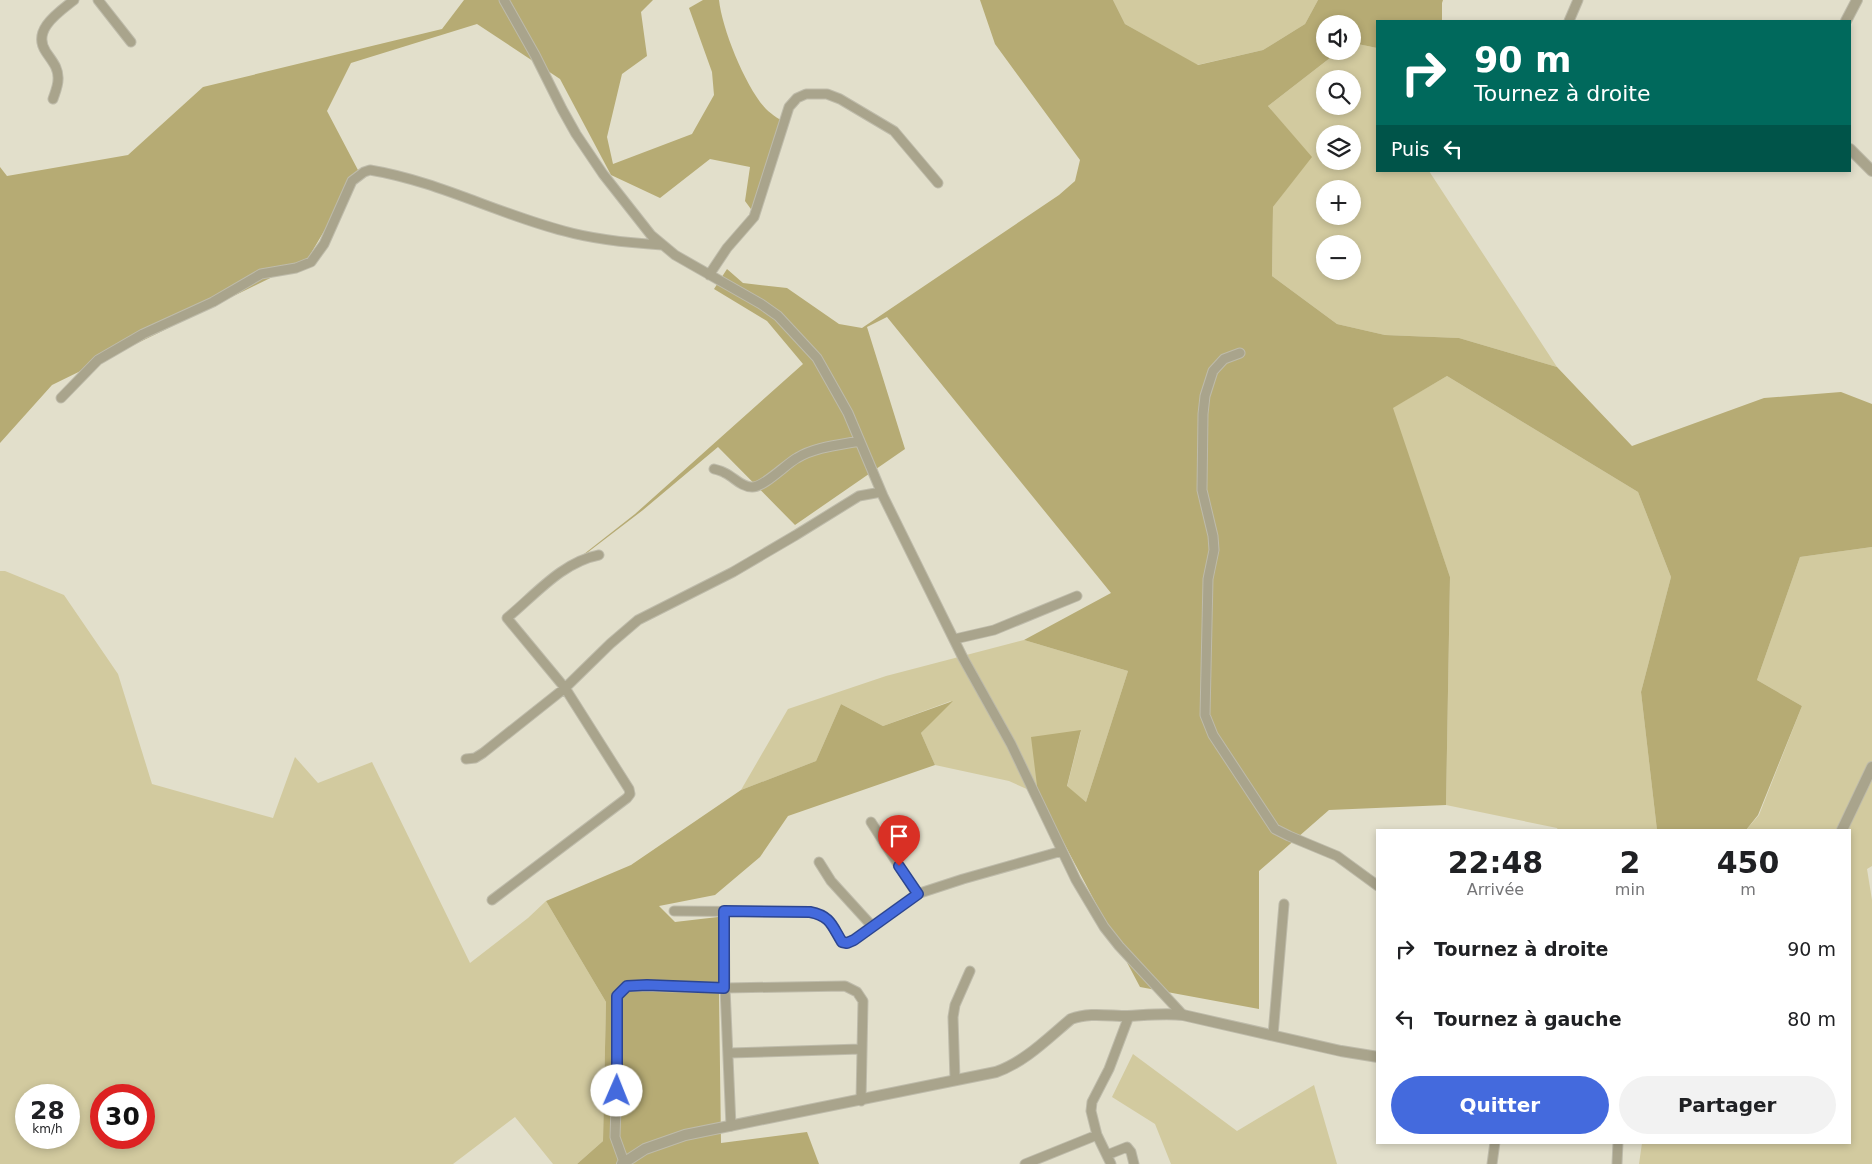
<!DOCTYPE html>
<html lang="fr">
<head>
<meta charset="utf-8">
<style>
	body { margin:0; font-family:"DejaVu Sans",sans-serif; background:#f2f2f2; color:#202124; height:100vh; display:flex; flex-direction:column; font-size:19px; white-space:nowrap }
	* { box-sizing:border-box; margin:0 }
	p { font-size:16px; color:#757577 }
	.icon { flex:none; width:28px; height:28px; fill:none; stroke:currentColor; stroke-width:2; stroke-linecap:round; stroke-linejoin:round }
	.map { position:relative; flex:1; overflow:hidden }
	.sheet { position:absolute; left:1376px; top:829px; width:475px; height:315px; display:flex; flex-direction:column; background:#fff; border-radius:0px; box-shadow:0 2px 8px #0003 }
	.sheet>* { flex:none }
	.top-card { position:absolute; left:1376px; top:20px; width:475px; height:152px; border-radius:0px; box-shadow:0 2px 8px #0003; background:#00695c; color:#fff; overflow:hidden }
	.controls { position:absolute; left:1316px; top:15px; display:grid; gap:10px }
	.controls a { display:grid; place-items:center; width:45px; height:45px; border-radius:50%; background:#fff; box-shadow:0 2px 8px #0003; font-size:25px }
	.speed { position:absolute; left:15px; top:1084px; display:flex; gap:10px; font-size:25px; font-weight:700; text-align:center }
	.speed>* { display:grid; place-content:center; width:65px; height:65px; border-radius:50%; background:#fff; box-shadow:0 2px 8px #0003; line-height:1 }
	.speed small { font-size:12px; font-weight:400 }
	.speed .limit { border:8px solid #d22; background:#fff; color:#111 }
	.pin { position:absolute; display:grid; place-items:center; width:42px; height:42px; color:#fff; margin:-51px -21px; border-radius:50% 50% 50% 0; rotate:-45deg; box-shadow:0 0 5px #0007 }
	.pin .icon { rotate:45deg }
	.me { position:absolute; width:55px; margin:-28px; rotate:1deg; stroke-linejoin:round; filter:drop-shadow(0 0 4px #0008) }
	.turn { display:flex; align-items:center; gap:18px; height:105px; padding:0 15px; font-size:22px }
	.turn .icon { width:65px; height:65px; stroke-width:2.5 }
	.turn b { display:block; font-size:35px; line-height:42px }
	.then { display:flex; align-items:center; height:48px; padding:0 15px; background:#0003; gap:10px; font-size:19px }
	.eta { display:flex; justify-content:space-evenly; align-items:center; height:85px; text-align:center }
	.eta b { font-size:30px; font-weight:700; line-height:35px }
	.cta { display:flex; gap:10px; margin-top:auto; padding:10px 15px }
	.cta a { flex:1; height:58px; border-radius:30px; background:#446add; color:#fff; font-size:20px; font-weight:700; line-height:58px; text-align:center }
	.cta a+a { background:#f2f2f2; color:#202124 }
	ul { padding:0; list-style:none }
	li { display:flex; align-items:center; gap:15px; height:70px; padding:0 15px }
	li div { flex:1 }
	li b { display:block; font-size:19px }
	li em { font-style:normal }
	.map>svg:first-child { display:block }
	.green { fill:#d2ca9f; fill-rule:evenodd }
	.forest { fill:#b6ab74 }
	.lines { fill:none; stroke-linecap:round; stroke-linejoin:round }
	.minor-casing { stroke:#bebbaa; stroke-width:11 }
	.tertiary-casing { stroke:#bebbaa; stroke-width:12 }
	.minor { stroke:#a9a48c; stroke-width:9 }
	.tertiary { stroke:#a9a48c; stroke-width:10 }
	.route-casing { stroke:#2c4590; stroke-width:12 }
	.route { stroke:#446add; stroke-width:9 }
</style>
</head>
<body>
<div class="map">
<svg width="1872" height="1164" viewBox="0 0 1872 1164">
	<rect width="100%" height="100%" fill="#e2dfcb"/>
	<!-- green -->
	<path class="green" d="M1113,0H1318L1305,24L1263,50L1197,65L1125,24Z
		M1353,43L1377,48L1378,171H1429L1557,367L1459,338L1385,335L1337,324L1272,276L1273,207L1311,157L1268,106L1339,51H1352ZM1325,79H1352V106H1325ZM1325,134H1352V161H1325ZM1325,189H1352V216H1325ZM1325,244H1352V271H1325Z
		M1447,376L1638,492L1671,577L1641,692L1657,830H1558L1557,828L1446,805L1450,577L1392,408Z
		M1872,547V866L1867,869L1872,900V1164H1639L1642,1143L1850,1142V830H1746L1759,815L1802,706L1757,680L1800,557Z
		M0,571H5L64,595L118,674L152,784L273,818L295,757L318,783L372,762L470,963L528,918L546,901L606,1002L603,1141L577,1164H553L515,1117L453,1164H0ZM26,1095H69V1138H26ZM101,1095H144V1138H101Z
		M1024,640L1128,671L1086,802L1067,787L1081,731L1038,794L1009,781L935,765L921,733L951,701L883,726L841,704L816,761L741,790L788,709L886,676Z
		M1133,1054L1237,1131L1314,1085L1337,1164H1171L1155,1124L1112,1097Z"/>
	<!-- forest -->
	<path class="forest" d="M464,0H653L641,12L647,56L622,74L607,137L613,164L692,134L714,95L712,72L689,8L703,0H719C722,29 746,88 766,109C772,115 781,120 788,125L756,216L745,201L750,167L710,159L660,198L611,175L560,79L477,24L351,63L327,111L359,172L307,260L52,385L0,443V167L7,176L128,155L203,87L442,29Z
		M980,0H1113L1125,24L1198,65L1263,50L1305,24L1318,0H1443L1442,3V21H1378L1377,48L1353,43L1352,24H1325V51H1339L1268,106L1312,157L1273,207L1272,276L1337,324L1385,335L1459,338L1557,367L1632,446L1764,398L1841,392L1872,404V547L1800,557L1757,680L1802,706L1758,815L1746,830H1657L1641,692L1671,577L1638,492L1447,376L1393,408L1450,577L1446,805L1329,810L1259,871V1009L1140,987L1038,794L1031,737L1081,730L1067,786L1086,802L1128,671L1024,640L1111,593L887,317L867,327L905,449L795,525L718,447L643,510L528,598L635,514L803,364L767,321L714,289L727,269L743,283L787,288L839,324L862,328L1059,195L1075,181L1080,160L995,44Z
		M953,701L921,733L935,765L788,816L760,857L715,895L659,906L675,922L718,917L721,1143L807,1132L819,1164H577L603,1141L606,1002L546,901L631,865L741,790L816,761L841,704L883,726Z"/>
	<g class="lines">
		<defs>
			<path id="minor" d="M98,0L131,42
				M504,0L535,55L562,109L576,134L603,174L651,235L675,255L761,304L778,316L817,358L848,413L883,496L963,658L1011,744L1076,880L1104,927L1119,946L1183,1015
				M1569,21L1578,0
				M53,99C55,93 58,86 58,80C59,68 52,61 46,52C31,30 59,12 74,0
				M709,275L727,248L754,217L789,107L797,98L806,94H827L840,99L894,131L938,183
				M1240,353L1224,359L1213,371L1205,396L1203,414L1202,490L1213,536L1214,550L1208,579L1205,715L1213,735L1275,829L1289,836L1337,856L1378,886
				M61,398L98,360L143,334L213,302L261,274L296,268L311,262L324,244L352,181L364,172L370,170C437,181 498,214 564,231C596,240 629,243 662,245
				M714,469C718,470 722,471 725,473C734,477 741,487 752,487C763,488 786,464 797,458C815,447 839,445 860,441
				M955,639L994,630L1077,596
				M466,759L475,758L483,753L565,688L610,644L638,620L733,572L796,535L859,496L881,492
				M871,822L917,894
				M819,862L831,881L872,926
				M492,900L627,798L630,794L629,789L565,688L507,618C535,595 562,562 599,555
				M674,911L810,912C831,916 832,926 842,942L847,943L853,940L917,894L963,879L1062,851
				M724,911L725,988L731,1126
				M1273,1035L1284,904
				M729,1053L861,1049
				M955,1080L953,1017L955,1005L970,971
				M1107,1155L1127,1147L1131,1152L1134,1164
				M624,1162L615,1137L617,1076V996L627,986L725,988L845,986L857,992L863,1001L861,1101
				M1025,1164L1097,1135
				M1111,1164L1097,1135L1091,1111L1092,1102L1109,1069L1129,1016
				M1492,1164L1495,1142
				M1617,1164L1618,1142"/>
			<path id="tertiary" d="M1846,21L1857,0
				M1850,149L1872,171
				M1842,830L1872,767
				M622,1164L645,1149L685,1135L996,1072C1025,1062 1048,1038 1071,1019C1089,1012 1109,1016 1128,1016C1147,1015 1165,1013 1183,1015L1341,1051L1378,1057"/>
		</defs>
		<!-- minor casing -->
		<use href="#minor" class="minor-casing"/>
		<!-- tertiary casing -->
		<use href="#tertiary" class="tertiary-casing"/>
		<!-- minor -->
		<use href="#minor" class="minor"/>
		<!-- tertiary -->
		<use href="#tertiary" class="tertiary"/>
	</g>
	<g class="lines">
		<defs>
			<path id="route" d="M617,1091V996L627,986L647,985L724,988V911L810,912C831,916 832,926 842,942L847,943L854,940L918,894L899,866"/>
		</defs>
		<!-- route casing -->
		<use href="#route" class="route-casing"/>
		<!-- route -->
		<use href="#route" class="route"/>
	</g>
</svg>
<div class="controls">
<a><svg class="icon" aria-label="sound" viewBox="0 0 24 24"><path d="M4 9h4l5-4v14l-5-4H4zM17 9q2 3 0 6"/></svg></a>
<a><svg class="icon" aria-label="search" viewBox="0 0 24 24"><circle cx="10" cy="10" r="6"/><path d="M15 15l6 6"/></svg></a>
<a><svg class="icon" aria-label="layers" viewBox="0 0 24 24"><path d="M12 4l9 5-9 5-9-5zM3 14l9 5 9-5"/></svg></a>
<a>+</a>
<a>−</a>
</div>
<div class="speed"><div>28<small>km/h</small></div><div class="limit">30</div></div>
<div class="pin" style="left:899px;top:866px;background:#d93025"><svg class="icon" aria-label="arrive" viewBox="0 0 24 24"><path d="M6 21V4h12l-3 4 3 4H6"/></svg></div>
<svg class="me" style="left:617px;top:1091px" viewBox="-20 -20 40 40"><circle r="19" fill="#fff"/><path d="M0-13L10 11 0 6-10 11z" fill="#446add"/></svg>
<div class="top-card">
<div class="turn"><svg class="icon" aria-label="right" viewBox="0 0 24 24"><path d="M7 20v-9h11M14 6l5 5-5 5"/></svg><div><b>90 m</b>Tournez à droite</div></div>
<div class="then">Puis<svg class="icon" aria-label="left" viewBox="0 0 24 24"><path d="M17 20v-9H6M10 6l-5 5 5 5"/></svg></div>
</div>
<section class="sheet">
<div class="eta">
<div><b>22:48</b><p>Arrivée</p></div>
<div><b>2</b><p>min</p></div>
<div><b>450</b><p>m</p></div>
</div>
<ul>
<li><svg class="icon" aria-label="right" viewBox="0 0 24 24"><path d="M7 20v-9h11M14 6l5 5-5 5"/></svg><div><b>Tournez à droite</b></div><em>90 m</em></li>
<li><svg class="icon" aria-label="left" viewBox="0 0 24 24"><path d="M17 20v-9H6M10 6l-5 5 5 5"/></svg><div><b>Tournez à gauche</b></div><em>80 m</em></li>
</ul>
<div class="cta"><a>Quitter</a><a>Partager</a></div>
</section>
</div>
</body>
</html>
